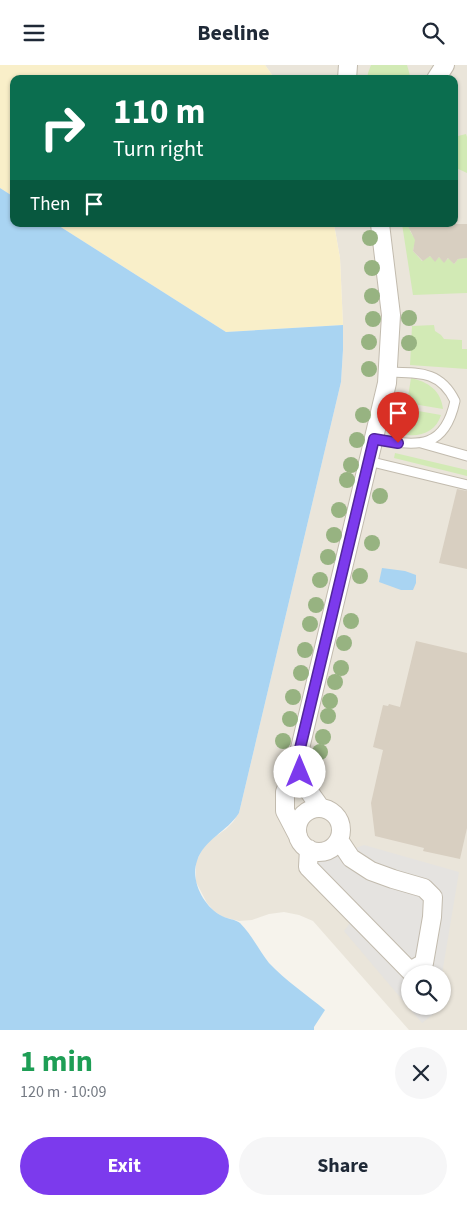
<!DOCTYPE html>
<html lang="en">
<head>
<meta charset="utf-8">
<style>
	body { margin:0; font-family:"Source Sans 3",sans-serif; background:#f6f6f7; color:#1f2937; height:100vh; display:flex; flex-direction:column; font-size:19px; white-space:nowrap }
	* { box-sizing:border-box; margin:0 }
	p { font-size:16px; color:#747a83 }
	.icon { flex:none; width:28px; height:28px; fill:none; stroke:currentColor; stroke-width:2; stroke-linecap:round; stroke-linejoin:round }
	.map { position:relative; height:965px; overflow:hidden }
	.drawer { display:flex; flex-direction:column; background:#fff; flex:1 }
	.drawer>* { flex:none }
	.hud { position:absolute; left:10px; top:10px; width:448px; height:152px; border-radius:10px; box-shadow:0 1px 4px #0004; background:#0b6e4f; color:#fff; overflow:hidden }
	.tools { position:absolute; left:401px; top:900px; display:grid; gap:10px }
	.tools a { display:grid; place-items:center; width:50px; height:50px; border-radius:50%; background:#fff; box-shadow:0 1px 4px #0004; font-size:25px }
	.pin { position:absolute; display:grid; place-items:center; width:42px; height:42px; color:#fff; margin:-51px -21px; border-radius:50% 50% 50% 0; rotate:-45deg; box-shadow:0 0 5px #0007 }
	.pin .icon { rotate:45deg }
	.me { position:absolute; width:55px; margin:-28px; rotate:0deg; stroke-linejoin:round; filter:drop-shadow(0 0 4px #0008) }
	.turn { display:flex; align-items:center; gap:18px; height:105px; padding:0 20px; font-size:22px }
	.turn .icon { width:65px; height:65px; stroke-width:2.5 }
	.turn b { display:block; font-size:35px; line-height:42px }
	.then { display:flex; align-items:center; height:48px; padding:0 20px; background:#0003; gap:10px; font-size:19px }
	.round { display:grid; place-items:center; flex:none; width:52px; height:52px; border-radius:26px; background:#f6f6f7 }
	.summary { display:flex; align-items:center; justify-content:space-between; height:85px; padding:0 20px }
	h1 { font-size:30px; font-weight:700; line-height:38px; color:#1e9e55 }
	.cta { display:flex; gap:10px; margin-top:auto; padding:10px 20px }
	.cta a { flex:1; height:58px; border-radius:30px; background:#7c3aed; color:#fff; font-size:20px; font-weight:700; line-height:58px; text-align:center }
	.cta a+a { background:#f6f6f7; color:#1f2937 }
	header { display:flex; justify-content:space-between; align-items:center; height:65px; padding:0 20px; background:#fff; font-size:22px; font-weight:700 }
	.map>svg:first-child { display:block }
	.residential { fill:#eae5da; fill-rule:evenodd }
	.green { fill:#d2eab5 }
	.sand { fill:#f9efc9 }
	.parking { fill:#e5e3e0 }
	.water { fill:#a9d4f2 }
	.building { fill:#d8cfc1 }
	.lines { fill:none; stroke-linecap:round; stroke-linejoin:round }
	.lane-casing { stroke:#c2bbae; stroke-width:11 }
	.street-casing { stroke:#c2bbae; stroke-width:20 }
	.lane { stroke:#fff; stroke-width:9 }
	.street { stroke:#fff; stroke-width:18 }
	.tree { fill:#97b381 }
	.route-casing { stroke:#51269a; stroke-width:12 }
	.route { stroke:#7c3aed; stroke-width:9 }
</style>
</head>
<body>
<header><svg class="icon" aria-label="menu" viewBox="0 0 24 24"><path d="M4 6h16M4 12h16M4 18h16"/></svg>Beeline<svg class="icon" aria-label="search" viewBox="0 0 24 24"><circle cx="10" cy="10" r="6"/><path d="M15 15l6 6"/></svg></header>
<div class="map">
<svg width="467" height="965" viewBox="0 0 467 965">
	<rect width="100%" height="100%" fill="#f6f3ec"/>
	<!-- residential -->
	<path class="residential" d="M265,0H467V965H409L313,856L299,850L284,847L269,849L252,855L239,856L223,852L214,846L207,838L196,817V797L205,779L226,764L233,757L239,748L341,317L343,286V260L340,193L334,159H454V14H275ZM410,909H442V941H410Z"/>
	<!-- green -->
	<path class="green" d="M371,0H407L411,14H367L368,8Z
		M466,69L467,72V108L454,102V72Z
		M402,159H414L410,166L413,171L416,170L417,180L414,181L413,186L422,196L430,191L435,196L439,192L444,197L449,193L454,199L458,194L467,193V228L413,230Z
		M434,260L435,266L441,270L444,274L462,275V284H467V304L410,300L412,261Z
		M411,313C428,317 441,325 443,344L407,338Z
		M407,344L441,350C436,367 419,373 402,369Z
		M395,388L467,405V411L394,393Z"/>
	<!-- sand -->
	<path class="sand" d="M0,0H265L275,14H14V132L0,123Z
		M56,159H334L340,193L343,260L226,267Z"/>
	<!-- parking -->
	<path class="parking" d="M364,780L459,807L442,909H410V941H438L437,946L422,958L344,866L351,857L300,803Z"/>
	<!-- water -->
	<path class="water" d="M0,123L14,132V159H56L226,267L343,260V285L341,317L239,748C227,767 204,774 197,796C190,816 204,842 222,851C227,854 235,854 240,858C251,869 259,885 269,898C285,915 307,930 325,945L314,962V965H0Z
		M382,503L405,506L416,510V518L413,525H401L379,517Z"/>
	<!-- building -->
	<path class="building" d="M407,159H467V193L458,194L454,199L448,193L444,198L439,192L435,197L430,191L423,196L413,186L415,175Z
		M457,424L467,426V504L439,498Z
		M416,576L467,588V763L460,794L423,786L424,783L375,771L371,738L383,685L373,682L383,640L388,641L389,639L400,642Z"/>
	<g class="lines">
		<defs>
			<path id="lane" d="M373,374C416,380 444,387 455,336C440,305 418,308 387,307
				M421,378L467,391
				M368,396L467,420"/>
			<path id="street" d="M347,14L348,0
				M436,14L445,0
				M297,696L303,718L320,742
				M297 765a22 22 0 1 1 44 0a22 22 0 1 1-44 0Z
				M298,771L285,746V727L297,696L387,318L391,250L380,159
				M309,784L308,802L410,906L424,898L432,852L433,832L424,823L393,814L371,806L351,793L339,775"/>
		</defs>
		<!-- lane casing -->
		<use href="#lane" class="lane-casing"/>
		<!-- street casing -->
		<use href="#street" class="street-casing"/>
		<!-- lane -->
		<use href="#lane" class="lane"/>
		<!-- street -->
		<use href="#street" class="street"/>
	</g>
	<!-- trees -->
	<g class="tree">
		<circle cx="370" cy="173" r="8"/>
		<circle cx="372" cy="203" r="8"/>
		<circle cx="372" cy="231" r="8"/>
		<circle cx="409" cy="253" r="8"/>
		<circle cx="373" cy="254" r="8"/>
		<circle cx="369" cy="277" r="8"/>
		<circle cx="409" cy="278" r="8"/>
		<circle cx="369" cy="304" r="8"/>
		<circle cx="363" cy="350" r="8"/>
		<circle cx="357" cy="375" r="8"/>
		<circle cx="351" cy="400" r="8"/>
		<circle cx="347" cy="415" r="8"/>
		<circle cx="380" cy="431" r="8"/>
		<circle cx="339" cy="445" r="8"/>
		<circle cx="334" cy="470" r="8"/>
		<circle cx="372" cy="478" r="8"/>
		<circle cx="328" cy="492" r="8"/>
		<circle cx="360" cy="511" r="8"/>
		<circle cx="320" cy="515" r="8"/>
		<circle cx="316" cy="540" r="8"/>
		<circle cx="351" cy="556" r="8"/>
		<circle cx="310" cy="559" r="8"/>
		<circle cx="344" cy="578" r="8"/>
		<circle cx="305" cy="585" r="8"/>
		<circle cx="341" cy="603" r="8"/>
		<circle cx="301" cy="608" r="8"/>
		<circle cx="335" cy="617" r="8"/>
		<circle cx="293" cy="632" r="8"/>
		<circle cx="330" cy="636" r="8"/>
		<circle cx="328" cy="651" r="8"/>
		<circle cx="290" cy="654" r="8"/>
		<circle cx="323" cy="672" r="8"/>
		<circle cx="283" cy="676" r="8"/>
		<circle cx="320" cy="687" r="8"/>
	</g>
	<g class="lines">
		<defs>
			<path id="route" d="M300,707L297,696L374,374L398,378"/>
		</defs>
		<!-- route casing -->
		<use href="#route" class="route-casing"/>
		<!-- route -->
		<use href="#route" class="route"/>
	</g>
</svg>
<div class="tools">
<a><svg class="icon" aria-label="search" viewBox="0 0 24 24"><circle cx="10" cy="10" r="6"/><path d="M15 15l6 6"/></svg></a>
</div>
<div class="pin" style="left:398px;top:378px;background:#d93025"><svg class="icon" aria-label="arrive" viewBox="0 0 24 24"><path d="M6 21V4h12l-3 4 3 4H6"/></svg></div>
<svg class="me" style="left:300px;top:707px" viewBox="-20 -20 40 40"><circle r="19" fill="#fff"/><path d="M0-13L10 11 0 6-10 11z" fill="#7c3aed"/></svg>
<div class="hud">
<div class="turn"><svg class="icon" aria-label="right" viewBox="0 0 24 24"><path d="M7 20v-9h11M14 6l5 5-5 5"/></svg><div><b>110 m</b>Turn right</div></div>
<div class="then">Then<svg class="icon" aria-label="arrive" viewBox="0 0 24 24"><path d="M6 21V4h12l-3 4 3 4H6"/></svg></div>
</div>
</div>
<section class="drawer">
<div class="summary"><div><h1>1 min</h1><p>120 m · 10:09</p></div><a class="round"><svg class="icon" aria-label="close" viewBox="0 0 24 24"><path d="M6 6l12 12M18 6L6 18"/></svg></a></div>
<div class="cta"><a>Exit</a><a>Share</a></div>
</section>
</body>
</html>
